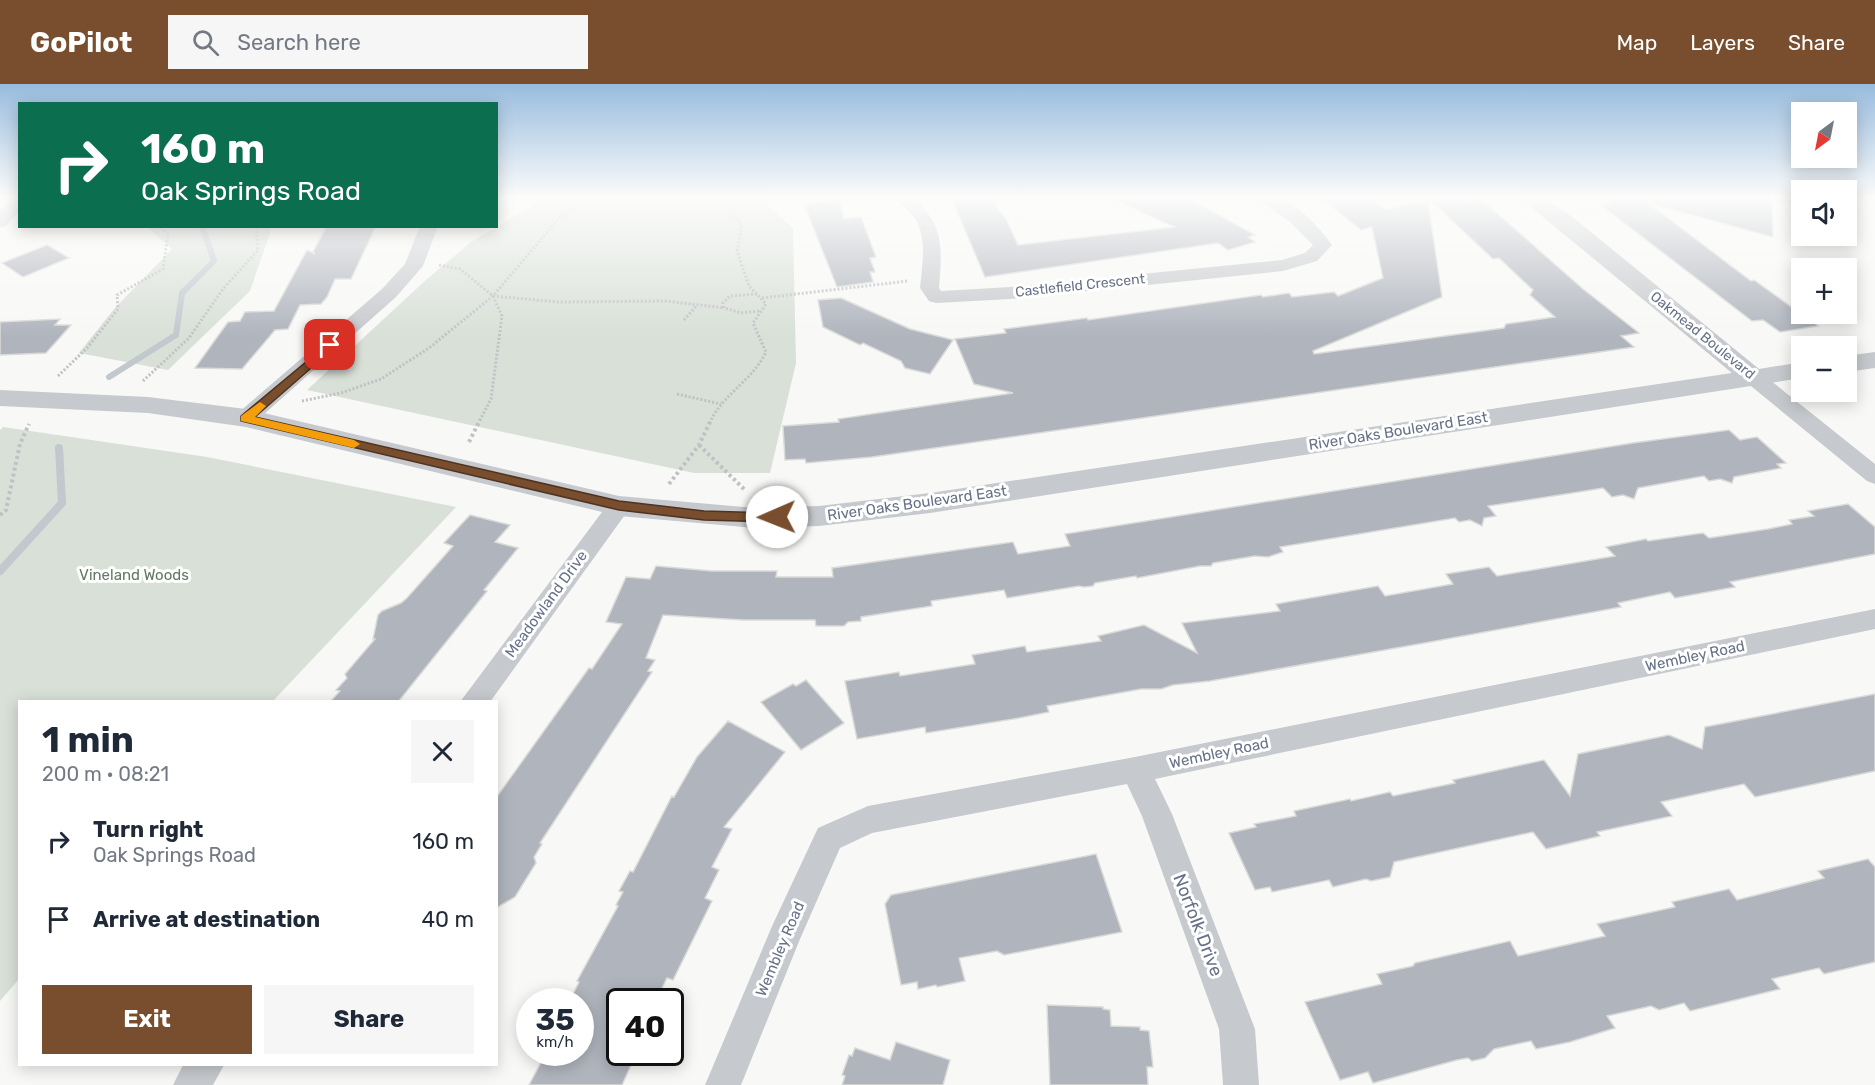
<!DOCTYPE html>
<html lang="en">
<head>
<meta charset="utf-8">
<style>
	body { margin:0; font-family:Rubik,sans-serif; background:#f6f6f7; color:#1f2937; height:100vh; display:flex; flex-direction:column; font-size:22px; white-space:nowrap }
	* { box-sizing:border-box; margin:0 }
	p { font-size:20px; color:#747a83 }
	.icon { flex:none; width:33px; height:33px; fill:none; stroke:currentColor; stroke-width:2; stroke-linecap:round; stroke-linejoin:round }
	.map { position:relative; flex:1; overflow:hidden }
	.drawer { position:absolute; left:18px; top:616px; width:480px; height:366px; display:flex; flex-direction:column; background:#fff; border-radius:0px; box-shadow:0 3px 15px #0003 }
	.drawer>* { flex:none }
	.banner { position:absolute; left:18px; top:18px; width:480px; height:126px; border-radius:0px; box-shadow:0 3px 15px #0003; background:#0b6e4f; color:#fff; overflow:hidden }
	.needle { width:39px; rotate:212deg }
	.tools { position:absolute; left:1791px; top:18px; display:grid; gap:12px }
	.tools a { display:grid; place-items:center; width:66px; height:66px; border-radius:0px; background:#fff; box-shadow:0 3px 15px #0003; font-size:30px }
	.speed { position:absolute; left:516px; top:904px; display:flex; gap:12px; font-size:30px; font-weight:700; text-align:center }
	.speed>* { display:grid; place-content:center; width:78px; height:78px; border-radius:50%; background:#fff; box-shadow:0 3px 15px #0003; line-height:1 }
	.speed small { font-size:15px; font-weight:400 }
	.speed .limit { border:3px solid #111; border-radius:9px; background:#fff; color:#111 }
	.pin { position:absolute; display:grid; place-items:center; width:51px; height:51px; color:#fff; margin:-26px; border-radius:12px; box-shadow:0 3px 9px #0006 }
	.me { position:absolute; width:66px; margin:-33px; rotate:269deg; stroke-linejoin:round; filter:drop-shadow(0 0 4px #0008) }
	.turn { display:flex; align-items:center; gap:21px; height:126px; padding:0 24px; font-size:27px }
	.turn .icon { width:78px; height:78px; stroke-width:2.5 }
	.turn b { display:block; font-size:42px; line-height:51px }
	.round { display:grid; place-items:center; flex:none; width:63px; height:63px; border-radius:0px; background:#f6f6f7 }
	.overview { display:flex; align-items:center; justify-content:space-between; height:102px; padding:0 24px }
	h1 { font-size:36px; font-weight:700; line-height:45px }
	.button { display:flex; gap:12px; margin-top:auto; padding:12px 24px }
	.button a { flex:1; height:69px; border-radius:0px; background:#794e2f; color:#fff; font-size:24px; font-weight:700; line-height:69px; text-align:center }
	.button a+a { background:#f6f6f7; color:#1f2937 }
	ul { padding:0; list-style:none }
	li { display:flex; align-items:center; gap:18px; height:78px; padding:0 24px }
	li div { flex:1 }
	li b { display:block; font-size:22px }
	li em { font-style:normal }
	header { display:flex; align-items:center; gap:36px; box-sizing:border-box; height:84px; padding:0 30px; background:#794e2f; color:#fff }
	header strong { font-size:28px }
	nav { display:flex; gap:33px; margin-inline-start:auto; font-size:21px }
	.search { width:420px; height:54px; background:#f6f6f7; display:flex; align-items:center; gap:15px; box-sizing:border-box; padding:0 21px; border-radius:0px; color:#747a83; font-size:22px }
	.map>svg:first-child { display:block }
	.green { fill:#d8e0d7 }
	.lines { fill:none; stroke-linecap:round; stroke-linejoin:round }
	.stream-far1 { stroke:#c1c8ce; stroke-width:6 }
	.stream { stroke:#c1c8ce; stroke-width:8 }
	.building { fill:#afb4bd; stroke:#dadad8; stroke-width:1.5 }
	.path-far1 { stroke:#c0c1c4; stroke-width:3; stroke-dasharray:2 2; stroke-linecap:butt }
	.path { stroke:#c0c1c4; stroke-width:4; stroke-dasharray:3 3; stroke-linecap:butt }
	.minor { fill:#c6c9cd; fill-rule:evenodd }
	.tertiary { fill:#c6c9cd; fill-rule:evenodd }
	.route { fill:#794e2f; stroke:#4f331f; stroke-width:1.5 }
	.slow { fill:#f59e0b }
	.labels { text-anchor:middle; stroke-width:6; stroke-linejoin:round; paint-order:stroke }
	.far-street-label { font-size:14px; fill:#677288; stroke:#fff }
	.street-label { font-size:15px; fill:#677288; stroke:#fff }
	.park-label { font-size:15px; fill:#627962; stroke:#fff }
	.near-street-label { font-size:18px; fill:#677288; stroke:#fff }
</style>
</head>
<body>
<header>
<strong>GoPilot</strong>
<div class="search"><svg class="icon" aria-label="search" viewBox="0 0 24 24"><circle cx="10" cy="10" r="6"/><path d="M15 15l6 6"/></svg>Search here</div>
<nav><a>Map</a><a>Layers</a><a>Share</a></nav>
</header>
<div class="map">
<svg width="1875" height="1001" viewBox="0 0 1875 1001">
	<rect width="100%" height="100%" fill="#f8f8f6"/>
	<!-- green -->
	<path class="green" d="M547,113H757L793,144L796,279L770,389H694L307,306L427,195L471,158Z
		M147,143H272L250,207L168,286L79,269L114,225L172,165Z
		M3,343L207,373L456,423L272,618H20L19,895L0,917V346Z"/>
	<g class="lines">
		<!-- stream-far1 -->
		<path class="stream-far1" d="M109,293L176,251L182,209L214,177L202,142"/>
		<!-- stream -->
		<path class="stream" d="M0,487L62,419L59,364"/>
	</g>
	<!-- building -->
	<path class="building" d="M951,113H983L991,116L1006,135L1018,161L1175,143L1108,113H1186L1255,151L1248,153L1255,158L1228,166L1218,159L985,193Z
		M1320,113H1364L1387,125L1428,117L1442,213L1313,267L1314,270L1504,244L1506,240L1555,233L1530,211L1533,206L1499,174L1493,175L1427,113H1460L1466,118L1478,115L1491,124L1583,205L1639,249L1621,252L1634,263L872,373L806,379L805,375L785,376L783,342L839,338L838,335L885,328L1013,309L974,300L955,255L1006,249L1004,245L1087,234L1088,236L1261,211L1263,213L1289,209L1292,213L1334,208L1338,212L1383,194L1372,143L1361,146Z
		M1603,113H1640L1751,197L1754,196L1818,242L1780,248L1763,236L1752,237L1601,121L1612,120Z
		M1653,113H1768L1772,119L1773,153L1652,120Z
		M839,116L844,135L861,133L876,173L870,174L875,188H870L873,198L837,203L804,120Z
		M327,142H376L351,195H335L327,213L321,220L300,221L288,245L275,246L242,285L195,284L228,238L240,237L245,228L274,227L307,166L315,170L313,168Z
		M47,161L69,174L23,193L2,179Z
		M841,214L910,245L953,256L930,290L905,284L901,277L863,259L860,261L823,243L818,216Z
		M60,235L55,241H71L46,269L0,271V238Z
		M1729,346L1740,356L1757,353L1786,379L1777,380L1781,384L1734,393L1732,399L1720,395L1709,397L1704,392L1638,404L1634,415L1623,411L1612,413L1603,404L1566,410L1488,422L1496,432L1484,434L1482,442L1470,436L1459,438L1455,434L1280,463L1283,468L1268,473L1255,472L1213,479L1211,482H1200L1137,494L1136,492L1095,499L1093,502L1084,503L1079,502L1007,514L1004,506L931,517L932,522L861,533V537L848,538L844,542H816L815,536H743L663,531L646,574L655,576L648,587L652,588L540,759L542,760L534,773L536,779L515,813L496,824V714L589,584L592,585L622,540L606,538L626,493L650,495L656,482L712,487H777L776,493H833L832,484L1013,458L1018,470L1070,462L1065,450L1633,359Z
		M1848,420L1875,443V470L1730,498L1735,503L1675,514L1670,508L1618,519L1621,523L1430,558L1210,597L1173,601L1161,605H1141L1047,622L1049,628L1019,634L926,649L925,643L857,655L845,597L899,588L900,592L975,580L972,571L1025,562L1027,568L1101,557L1098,552L1144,541L1197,569L1182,539L1280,527L1276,520L1378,502L1385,512L1453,500L1446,490L1489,483L1497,492L1615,472L1606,463L1646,455L1648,457L1703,449L1709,454L1768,445L1792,440L1789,436L1814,432L1808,427Z
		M470,431L510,441L495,458L518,464L484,506L487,507L398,618H330L340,607L336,606L347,594L345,590L375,555H373L378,531L382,527L401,519L407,514L453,462L444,459Z
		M806,596L844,639L801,666L761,618L793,600L796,602Z
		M1875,610V687L1755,713L1744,700L1661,718L1672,732L1597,748L1600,752L1546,765L1533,748L1394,778L1390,793L1371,797L1366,795L1333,803L1329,796L1272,808L1270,803L1255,806L1229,749L1256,743L1254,740L1296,732L1294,727L1350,715L1351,717L1390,708L1393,712L1455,699L1453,696L1544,676L1570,712L1578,670L1669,651L1702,665L1705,643Z
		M728,637L785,668L724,743L732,745L712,783L719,786L705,814L712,817L673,896L667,894L655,918H620V969L636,970L622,1001H529L546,969H580V918H569L579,898L577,897L618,822L616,821L623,808L619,807L630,787L633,788L672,712L674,713L697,673Z
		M1096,770L1122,848L1004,871L997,867L959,874L965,897L937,903L936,901L918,905L917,898L901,901L885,820L891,811Z
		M1868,775L1875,783V878L1824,890L1819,884L1772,895L1780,905L1723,919L1690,927L1684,919L1659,926L1651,922L1607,932L1615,944L1570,958L1536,965L1531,957L1494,965L1485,974L1472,977L1468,974L1457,976L1373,999L1368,988L1340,996L1305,918L1382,900L1377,890L1413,882L1415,879L1510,857L1518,872L1605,852L1597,840L1675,823L1672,818L1729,805L1737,816L1824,794L1818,787Z
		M1047,921L1103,923V925L1110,926L1111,942L1140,943V946L1149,947L1153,983H1147L1148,1001H1050Z
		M896,958L950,976L943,1001H842L845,992L842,991L849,971L852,972L855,964L890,976Z"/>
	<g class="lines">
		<!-- path-far1 -->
		<path class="path-far1" d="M705,113L730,126L742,141L737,167L749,202L766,220L753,239L766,268C753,296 723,310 710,338
			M439,181L460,185L493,212L502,232L491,315L479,338
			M757,210L730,212L723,219L724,224L741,229L759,227
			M493,212L558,218L667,217L724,224
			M762,214L908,197
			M684,236L697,221
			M58,292L87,264L118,225L117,211L163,185L168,150L160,142
			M143,297L189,254L223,205L258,166L256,142
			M677,310L721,320
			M302,317L341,309L381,295L429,264L493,212L559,134L594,113"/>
		<!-- path -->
		<path class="path" d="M469,358L480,336
			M699,361L745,406
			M669,400L699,361L711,336
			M0,431L6,426L20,360L29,340"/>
		<!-- minor -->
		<path class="minor" d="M12,113H20V126L6,142L0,143V127Z
			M894,113H912C945,140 942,165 939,204L941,207L1010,203L1282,176L1305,169L1313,161L1289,137L1253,113C1260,113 1270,111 1277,114C1298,120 1320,144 1332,161L1317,177L1283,187L1010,215L936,219L929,217L920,204C922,182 928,153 914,133C909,125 899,121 894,113Z
			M1770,113H1802V123L1772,117Z
			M420,142H438L423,182L396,213L254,339L246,341L238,339L235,334L238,329L382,205L405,180Z
			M1753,287L1760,288L1875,380V400L1867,397L1746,298L1743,293L1746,288Z
			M619,414L627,416L631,422L627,428L490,618H460L611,416Z
			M1875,525V545L1155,695L1172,730L1255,945L1259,1001H1223L1219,945L1142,732L1127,700L872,749L840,764L800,855L741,1001H705L773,840L818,744L868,722L1135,673Z
			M183,981H224L213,1001H173Z"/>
		<!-- tertiary -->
		<path class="tertiary" d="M1519,113H1543L1570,131L1759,285L1802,278V294L930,429L819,442L755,444L619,432L246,343L148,329L0,322V306L148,313L246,325L619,412L755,424L819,422L930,409L1732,289Z
			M1875,268V284L1846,288V272Z"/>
	</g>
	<!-- sky -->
	<linearGradient id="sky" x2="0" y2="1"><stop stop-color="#98bcde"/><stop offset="0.45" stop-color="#fcfcfb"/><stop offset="1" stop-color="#fcfcfb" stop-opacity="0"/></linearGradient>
	<rect width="1875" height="253" fill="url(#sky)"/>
	<!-- route -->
	<path class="route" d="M330,258L335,261L334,264L255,333L619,417L704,427L777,429L783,433L777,438L704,436L619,426L241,337V332Z"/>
	<!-- slow -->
	<path class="slow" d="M260,318L266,322L255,333L354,356L360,360L354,364L241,337V332Z"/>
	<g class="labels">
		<!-- far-street labels -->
		<g class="far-street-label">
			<text transform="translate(1080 201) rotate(-6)" y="5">Castlefield Crescent</text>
			<text transform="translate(1703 251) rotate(39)" y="5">Oakmead Boulevard</text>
		</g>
		<!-- street labels -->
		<g class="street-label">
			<text transform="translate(1398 347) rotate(-9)" y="5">River Oaks Boulevard East</text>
			<text transform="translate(917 419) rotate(-8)" y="5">River Oaks Boulevard East</text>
			<text transform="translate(546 520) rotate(-54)" y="5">Meadowland Drive</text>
			<text transform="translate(1695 572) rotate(-12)" y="5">Wembley Road</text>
			<text transform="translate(1219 669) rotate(-12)" y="5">Wembley Road</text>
			<text transform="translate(780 865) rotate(-67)" y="5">Wembley Road</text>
		</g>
		<!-- park labels -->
		<g class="park-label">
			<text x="134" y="496">Vineland Woods</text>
		</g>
		<!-- near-street labels -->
		<g class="near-street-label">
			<text transform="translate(1198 841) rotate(69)" y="6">Norfolk Drive</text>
		</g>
	</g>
</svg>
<div class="tools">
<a><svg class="needle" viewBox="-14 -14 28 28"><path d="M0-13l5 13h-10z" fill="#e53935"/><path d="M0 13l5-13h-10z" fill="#747a83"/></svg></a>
<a><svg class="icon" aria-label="sound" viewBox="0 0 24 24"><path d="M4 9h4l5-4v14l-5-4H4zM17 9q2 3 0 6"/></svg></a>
<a>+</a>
<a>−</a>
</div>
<div class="speed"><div>35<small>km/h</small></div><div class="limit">40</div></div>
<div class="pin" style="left:330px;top:261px;background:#d93025"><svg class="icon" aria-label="arrive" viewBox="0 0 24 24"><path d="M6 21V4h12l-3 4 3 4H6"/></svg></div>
<svg class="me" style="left:777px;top:433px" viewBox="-20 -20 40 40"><circle r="19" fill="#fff"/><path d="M0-13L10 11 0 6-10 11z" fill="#794e2f"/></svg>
<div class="banner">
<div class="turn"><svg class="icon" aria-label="right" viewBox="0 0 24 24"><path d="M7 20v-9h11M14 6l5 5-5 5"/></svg><div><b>160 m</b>Oak Springs Road</div></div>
</div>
<section class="drawer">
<div class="overview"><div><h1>1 min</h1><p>200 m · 08:21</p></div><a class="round"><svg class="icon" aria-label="close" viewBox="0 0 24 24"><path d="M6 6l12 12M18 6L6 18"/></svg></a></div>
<ul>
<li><svg class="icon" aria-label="right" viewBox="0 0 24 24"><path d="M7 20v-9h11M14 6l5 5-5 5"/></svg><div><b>Turn right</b><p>Oak Springs Road</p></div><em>160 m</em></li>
<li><svg class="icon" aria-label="arrive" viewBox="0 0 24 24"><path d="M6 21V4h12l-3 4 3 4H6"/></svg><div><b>Arrive at destination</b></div><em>40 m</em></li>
</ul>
<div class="button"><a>Exit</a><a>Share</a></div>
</section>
</div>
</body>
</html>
